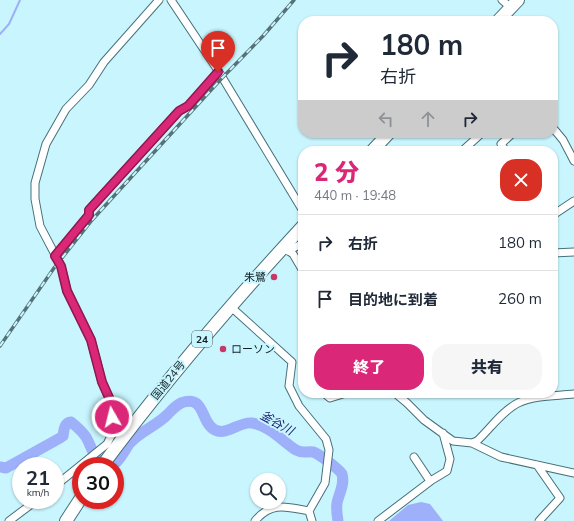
<!DOCTYPE html>
<html lang="ja">
<head>
<meta charset="utf-8">
<style>
	body { margin:0; font-family:Mulish,"Noto Sans JP",sans-serif; background:#f6f6f7; color:#1f2937; height:100vh; display:flex; flex-direction:column; font-size:15px; white-space:nowrap }
	* { box-sizing:border-box; margin:0 }
	p { font-size:13px; color:#747a83 }
	.icon { flex:none; width:22px; height:22px; fill:none; stroke:currentColor; stroke-width:2; stroke-linecap:round; stroke-linejoin:round }
	.map { position:relative; flex:1; overflow:hidden }
	.details { position:absolute; left:298px; top:146px; width:260px; height:252px; display:flex; flex-direction:column; background:#fff; border-radius:16px; box-shadow:0 1px 3px #0004 }
	.details>* { flex:none }
	.hud { position:absolute; left:298px; top:16px; width:260px; height:122px; border-radius:16px; box-shadow:0 1px 3px #0004; background:#fff; color:#1f2937; overflow:hidden }
	.fabs { position:absolute; left:250px; top:473px; display:grid; gap:8px }
	.fabs a { display:grid; place-items:center; width:36px; height:36px; border-radius:50%; background:#fff; box-shadow:0 1px 3px #0004; font-size:20px }
	.speed { position:absolute; left:12px; top:457px; display:flex; gap:8px; font-size:20px; font-weight:700; text-align:center }
	.speed>* { display:grid; place-content:center; width:52px; height:52px; border-radius:50%; background:#fff; box-shadow:0 1px 3px #0004; line-height:1 }
	.speed small { font-size:10px; font-weight:400 }
	.speed .limit { border:6px solid #d22; background:#fff; color:#111 }
	.pin { position:absolute; display:grid; place-items:center; width:34px; height:34px; color:#fff; margin:-41px -17px; border-radius:50% 50% 50% 0; rotate:-45deg; box-shadow:0 0 4px #0007 }
	.pin .icon { rotate:45deg }
	.me { position:absolute; width:44px; margin:-22px; rotate:352deg; stroke-linejoin:round; filter:drop-shadow(0 0 3px #0008) }
	.turn { display:flex; align-items:center; gap:14px; height:84px; padding:0 16px; font-size:18px }
	.turn .icon { width:52px; height:52px; stroke-width:2.5 }
	.turn b { display:block; font-size:28px; line-height:34px }
	.lanes { display:flex; align-items:center; height:38px; padding:0 16px; background:#0003; justify-content:center; gap:20px; direction:ltr }
	.lanes .off { opacity:.35 }
	.round { display:grid; place-items:center; flex:none; width:42px; height:42px; border-radius:16px; background:#f6f6f7 }
	.summary { display:flex; align-items:center; justify-content:space-between; height:68px; padding:0 16px }
	h1 { font-size:24px; font-weight:800; line-height:30px; color:#db2777 }
	.cta { display:flex; gap:8px; margin-top:auto; padding:8px 16px }
	.cta a { flex:1; height:46px; border-radius:16px; background:#db2777; color:#fff; font-size:16px; font-weight:800; line-height:46px; text-align:center }
	.cta a+a { background:#f6f6f7; color:#1f2937 }
	ul { padding:0; list-style:none }
	li { display:flex; align-items:center; gap:12px; height:56px; padding:0 16px; border-top:1px solid #e0e1e3 }
	li div { flex:1 }
	li b { display:block; font-size:15px }
	li em { font-style:normal }
	.map>svg:first-child { display:block }
	.water { fill:#9db0f9 }
	.lines { fill:none; stroke-linecap:round; stroke-linejoin:round }
	.stream { stroke:#9db0f9; stroke-width:2 }
	.river { stroke:#9db0f9; stroke-width:11 }
	.street-casing { stroke:#477078; stroke-width:9 }
	.highway-casing { stroke:#477078; stroke-width:14 }
	.street { stroke:#fff; stroke-width:7 }
	.highway { stroke:#fff; stroke-width:12 }
	.rail-casing { stroke:#567277; stroke-width:3.5 }
	.rail { stroke:#c8f5fe; stroke-width:2; stroke-dasharray:6; stroke-linecap:butt }
	.route-casing { stroke:#8e194d; stroke-width:10 }
	.route { stroke:#db2777; stroke-width:7 }
	.poi-dot { fill:#c63868; stroke:#c8f5fe; stroke-width:1.5 }
	.labels { text-anchor:middle; stroke-width:4; stroke-linejoin:round; paint-order:stroke }
	.shield { fill:#c8f5fe; stroke:#486166; stroke-width:1 }
	.shield-label { font-size:10px; font-weight:bold; fill:#112225 }
	.poi-label { font-size:11px; fill:#112225; stroke:#c8f5fe; text-anchor:end }
	.street-label { font-size:11px; fill:#112225; stroke:#c8f5fe }
	.water-label { font-size:12px; font-style:italic; fill:#191b6d; stroke:#c8f5fe }
</style>
</head>
<body>
<div class="map">
<svg width="574" height="521" viewBox="0 0 574 521">
	<rect width="100%" height="100%" fill="#c8f5fe"/>
	<!-- water -->
	<path class="water" d="M421,502L430,504L443,521H389L408,505Z"/>
	<g class="lines">
		<!-- stream -->
		<path class="stream" d="M0,34L9,24L20,0"/>
		<!-- river -->
		<path class="river" d="M0,467L6,468L60,438L63,436C64,430 64,423 71,422C76,426 82,431 86,437C92,447 95,465 109,466C117,466 125,450 129,444C139,432 156,426 167,415C172,410 175,406 181,403C206,394 200,423 215,430C227,436 240,421 252,423C270,426 282,441 296,450C303,454 307,451 313,452C318,453 340,470 342,474C345,485 339,493 337,503C336,509 337,515 338,521"/>
		<defs>
			<path id="street" d="M171,0L219,72L303,211
				M502,0L511,8
				M553,128L563,140L574,161
				M462,151L482,133
				M506,151L501,144L513,133
				M553,215L574,201
				M283,247L293,254L303,271
				M288,251L303,243
				M553,253L574,252
				M55,256L89,215V210L179,111L188,106L219,72
				M231,307L292,362L289,386L299,406L326,439L329,450L325,483L309,511L312,521
				M324,393L330,398L346,393
				M395,393L407,403L424,420L453,441L472,443L501,457L574,473
				M472,443L477,441C490,429 502,411 518,403C534,395 557,396 574,394
				M414,457L430,481
				M537,465L560,498L539,521
				M55,486L107,444L114,430L111,402L102,382L91,340L67,291L61,266L40,226L35,199V183L46,144L66,109L89,85L104,62L159,0
				M9,521L37,500
				M255,521C271,501 287,507 309,511
				M378,521L432,480L447,471L450,459L443,433"/>
			<path id="highway" d="M498,21L518,0
				M372,151L389,133
				M102,466C164,382 232,303 303,226
				M66,521L81,498"/>
		</defs>
		<!-- street casing -->
		<use href="#street" class="street-casing"/>
		<!-- highway casing -->
		<use href="#highway" class="highway-casing"/>
		<!-- street -->
		<use href="#street" class="street"/>
		<!-- highway -->
		<use href="#highway" class="highway"/>
		<defs>
			<path id="rail" d="M0,346L54,268L92,220L222,78L263,36L294,0"/>
		</defs>
		<!-- rail casing -->
		<use href="#rail" class="rail-casing"/>
		<!-- rail -->
		<use href="#rail" class="rail"/>
	</g>
	<g class="lines">
		<defs>
			<path id="route" d="M112,417L111,402L102,382L91,340L67,291L61,266L55,256L89,215V210L179,111L188,106L218,72"/>
		</defs>
		<!-- route casing -->
		<use href="#route" class="route-casing"/>
		<!-- route -->
		<use href="#route" class="route"/>
	</g>
	<!-- markers -->
	<g class="poi-dot">
		<circle cx="274" cy="277" r="4"/>
		<circle cx="223" cy="349" r="4"/>
	</g>
	<g class="labels">
		<!-- shield labels -->
		<rect class="shield" x="192" y="331" width="20" height="16" rx="3"/>
		<g class="shield-label">
			<text x="202" y="343">24</text>
		</g>
		<!-- poi labels -->
		<g class="poi-label">
			<text x="266" y="281">朱鷺</text>
			<text x="231" y="353" text-anchor="start">ローソン</text>
		</g>
		<!-- street labels -->
		<g class="street-label">
			<text transform="translate(168 380) rotate(-51)" y="4">国道24号</text>
		</g>
		<!-- water labels -->
		<g class="water-label">
			<text transform="translate(277 423) rotate(29)" y="4">釜谷川</text>
		</g>
	</g>
</svg>
<div class="fabs">
<a><svg class="icon" aria-label="search" viewBox="0 0 24 24"><circle cx="10" cy="10" r="6"/><path d="M15 15l6 6"/></svg></a>
</div>
<div class="speed"><div>21<small>km/h</small></div><div class="limit">30</div></div>
<div class="pin" style="left:218px;top:72px;background:#d93025"><svg class="icon" aria-label="arrive" viewBox="0 0 24 24"><path d="M6 21V4h12l-3 4 3 4H6"/></svg></div>
<svg class="me" style="left:112px;top:417px" viewBox="-20 -20 40 40"><circle r="17" fill="#db2777" stroke="#fff" stroke-width="3"/><path d="M0-11L8 9 0 5-8 9z" fill="#fff"/></svg>
<div class="hud">
<div class="turn"><svg class="icon" aria-label="right" viewBox="0 0 24 24"><path d="M7 20v-9h11M14 6l5 5-5 5"/></svg><div><b>180 m</b>右折</div></div>
<div class="lanes"><svg class="icon off" aria-label="left" viewBox="0 0 24 24"><path d="M17 20v-9H6M10 6l-5 5 5 5"/></svg><svg class="icon off" aria-label="ahead" viewBox="0 0 24 24"><path d="M12 20V5M6 11l6-6 6 6"/></svg><svg class="icon" aria-label="right" viewBox="0 0 24 24"><path d="M7 20v-9h11M14 6l5 5-5 5"/></svg></div>
</div>
<section class="details">
<div class="summary"><div><h1>2 分</h1><p>440 m · 19:48</p></div><a class="round" style="background:#d93025;color:#fff"><svg class="icon" aria-label="close" viewBox="0 0 24 24"><path d="M6 6l12 12M18 6L6 18"/></svg></a></div>
<ul>
<li><svg class="icon" aria-label="right" viewBox="0 0 24 24"><path d="M7 20v-9h11M14 6l5 5-5 5"/></svg><div><b>右折</b></div><em>180 m</em></li>
<li><svg class="icon" aria-label="arrive" viewBox="0 0 24 24"><path d="M6 21V4h12l-3 4 3 4H6"/></svg><div><b>目的地に到着</b></div><em>260 m</em></li>
</ul>
<div class="cta"><a>終了</a><a>共有</a></div>
</section>
</div>
</body>
</html>
